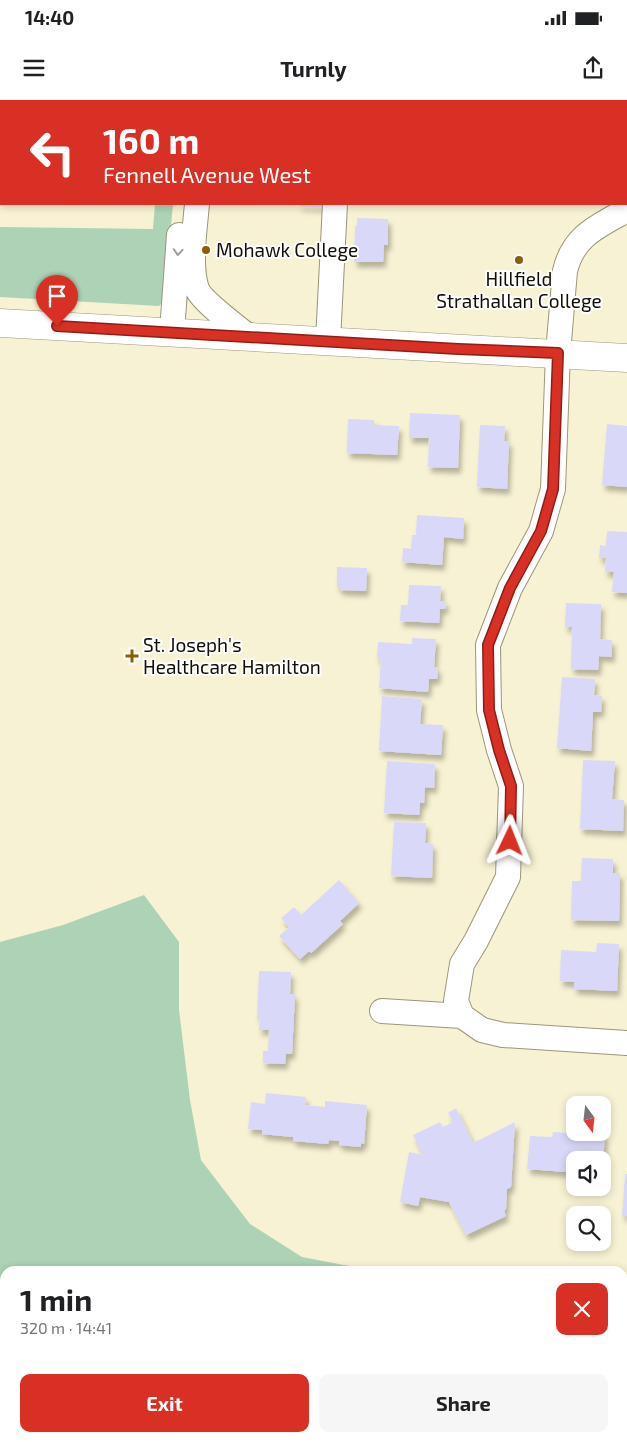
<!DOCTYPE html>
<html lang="en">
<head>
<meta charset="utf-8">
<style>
	body { margin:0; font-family:"Exo 2",sans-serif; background:#f6f6f6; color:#202124; height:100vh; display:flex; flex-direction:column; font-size:19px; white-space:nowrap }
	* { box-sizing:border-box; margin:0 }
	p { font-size:16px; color:#757577 }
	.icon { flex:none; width:28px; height:28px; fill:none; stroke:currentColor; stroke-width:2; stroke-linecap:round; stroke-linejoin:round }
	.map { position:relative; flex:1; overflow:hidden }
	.sheet { position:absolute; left:0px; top:1166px; width:628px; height:176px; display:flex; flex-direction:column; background:#fff; border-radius:15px 15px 0 0; box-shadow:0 2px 8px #0003 }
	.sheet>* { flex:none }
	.top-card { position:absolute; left:0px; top:0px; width:628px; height:105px; box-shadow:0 2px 8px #0003; background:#d93025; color:#fff; overflow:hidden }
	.needle { width:32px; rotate:165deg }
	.fabs { position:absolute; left:566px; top:996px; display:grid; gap:10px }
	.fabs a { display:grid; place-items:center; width:45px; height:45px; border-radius:10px; background:#fff; box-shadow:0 2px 8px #0003; font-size:25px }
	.pin { position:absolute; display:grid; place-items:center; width:42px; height:42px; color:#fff; margin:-51px -21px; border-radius:50% 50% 50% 0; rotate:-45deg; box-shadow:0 0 5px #0007 }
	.pin .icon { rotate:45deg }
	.me { position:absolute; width:55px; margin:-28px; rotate:2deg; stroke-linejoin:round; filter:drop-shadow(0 0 4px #0008) }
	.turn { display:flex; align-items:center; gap:18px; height:105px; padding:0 20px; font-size:22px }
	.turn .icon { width:65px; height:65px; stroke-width:2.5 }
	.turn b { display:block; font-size:35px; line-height:42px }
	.round { display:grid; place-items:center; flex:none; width:52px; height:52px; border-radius:10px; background:#f6f6f6 }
	.headline { display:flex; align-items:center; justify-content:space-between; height:85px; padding:0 20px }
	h1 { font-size:30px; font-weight:700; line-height:38px }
	.primary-button { display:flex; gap:10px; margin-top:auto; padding:10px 20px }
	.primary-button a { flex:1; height:58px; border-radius:10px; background:#d93025; color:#fff; font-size:20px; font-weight:700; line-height:58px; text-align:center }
	.primary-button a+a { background:#f6f6f6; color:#202124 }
	.status { display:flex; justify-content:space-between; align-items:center; height:35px; padding:0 25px; background:#fff; direction:ltr }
	.status svg { height:14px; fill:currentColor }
	header { display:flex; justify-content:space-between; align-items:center; height:65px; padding:0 20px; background:#fff; font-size:22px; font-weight:700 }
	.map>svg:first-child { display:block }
	.green { fill:#add2b5 }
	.building { fill:#d9d8f9; filter:url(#shadow) }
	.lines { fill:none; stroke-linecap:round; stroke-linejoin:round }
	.minor-casing { stroke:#9b967a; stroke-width:26 }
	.major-casing { stroke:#9b967a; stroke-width:29 }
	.minor { stroke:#fff; stroke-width:24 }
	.major { stroke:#fff; stroke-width:28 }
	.oneway { stroke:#a09f9b }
	.route-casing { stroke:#8d1f18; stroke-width:12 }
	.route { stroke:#d93025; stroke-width:9 }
	.poi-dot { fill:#8a5f00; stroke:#fff; stroke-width:2 }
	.labels { text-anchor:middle; stroke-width:4; stroke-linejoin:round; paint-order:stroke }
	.poi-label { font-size:19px; fill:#110f05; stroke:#fff; text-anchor:start }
</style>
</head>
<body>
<div class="status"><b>14:40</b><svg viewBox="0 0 49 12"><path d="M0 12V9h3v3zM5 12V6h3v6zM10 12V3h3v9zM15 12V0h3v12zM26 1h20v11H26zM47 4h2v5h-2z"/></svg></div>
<header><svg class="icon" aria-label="menu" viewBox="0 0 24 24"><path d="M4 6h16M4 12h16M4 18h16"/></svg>Turnly<svg class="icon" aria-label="share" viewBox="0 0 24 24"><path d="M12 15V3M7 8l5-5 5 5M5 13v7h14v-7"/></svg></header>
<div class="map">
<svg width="627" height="1342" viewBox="0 0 627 1342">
	<defs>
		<filter id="shadow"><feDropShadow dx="3" dy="5.5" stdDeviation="2.5" flood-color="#0004"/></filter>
	</defs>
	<rect width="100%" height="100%" fill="#f8f2d4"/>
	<!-- green -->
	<path class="green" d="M155,104H173L164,201L159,206L0,197V127L153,129Z
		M144,795L179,842V910L190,1000L201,1060L250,1124L302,1157L375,1171H5V1338H26L20,1342H0V842L63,825Z
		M623,1228H627V1342H95L101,1338H622Z"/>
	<!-- building -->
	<path class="building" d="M299,104H327V107L299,106Z
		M357,118L388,119V145H384L383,162H354L355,126H357Z
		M410,313L460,315L458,368L428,367L429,338H409Z
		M348,319L374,320V325L399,326L397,355L347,353Z
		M607,324L627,326V387L602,385Z
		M480,325L505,326L504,341H509L507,389L477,387Z
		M417,415L464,418L463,439L444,437L442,465L402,462L403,448L411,449L412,435H416Z
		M607,431L627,432V493L612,492L614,472H605L606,458H599L600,445L606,446Z
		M337,467L367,468L366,491L340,490V487H337Z
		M409,485L441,486L440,501H446L445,509H440L439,523L400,521L401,505H408Z
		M566,503L601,504L600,539L612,540V557L599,556L598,570L571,569L572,527H565Z
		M412,538L436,539L434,567L438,568L437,579H429L428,592L379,588L381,560L377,559L378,542L412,544Z
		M562,577L595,579L594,595L602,596L601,612H593L591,651L557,648Z
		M382,596L422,599L420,624L443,625L441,655L379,651Z
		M583,660L615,661L612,699L624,700L623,731L580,729Z
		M387,661L435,664L434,688L425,687L424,703H420L419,715L384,713Z
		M394,722L426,723L425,743L433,744L432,778L391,776Z
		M582,758L613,759V773H620L619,821L571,820L572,781H581Z
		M339,780L359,803L340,821L343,824L311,853L309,851L300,859L279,836L289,827L281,818L294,807L301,815Z
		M597,843L619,844L617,891L574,889V882L560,881L561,850L596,852Z
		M259,871L291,872L290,894H295L292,954H286L285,964L263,963V951H268L269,930H259L260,918H257Z
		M266,993L306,997L305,1005L325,1007V1001L367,1005L364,1044L361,1043V1047L339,1045V1041L329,1040L328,1044L293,1041V1037L262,1034V1030L248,1029L251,1002L265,1004Z
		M456,1008L473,1043L515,1022L511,1087L507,1089L506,1109L504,1111L506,1116L466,1135L449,1102L420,1097L418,1106L400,1102L409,1052L423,1055L413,1035L440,1022L443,1027L453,1022L448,1013Z
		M569,1019H575V1032L605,1035L603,1060L568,1058L566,1072L527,1069L530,1036L552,1037L553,1032L568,1033Z
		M625,1074H627V1116H622Z"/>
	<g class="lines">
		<defs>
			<path id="minor" d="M184,1V0
				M203,1V0
				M342,1V0
				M197,104C195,127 189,167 197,189C201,200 238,228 248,236
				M627,110C598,126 573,136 565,171L558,253L553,389L541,431L510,488L488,545L489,610L499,650L511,686L508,777L476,841L462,864L456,901L462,916L482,930L503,935L627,943
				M172,232L179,135
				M328,241L335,104
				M382,911L462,916"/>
			<path id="major" d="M0,223L627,258
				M622,1214H627
				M69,1342L75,1338"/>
		</defs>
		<!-- minor casing -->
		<use href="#minor" class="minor-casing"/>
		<!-- major casing -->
		<use href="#major" class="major-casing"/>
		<!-- minor -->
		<use href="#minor" class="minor"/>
		<!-- major -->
		<use href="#major" class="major"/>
	</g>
	<!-- one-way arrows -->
	<defs><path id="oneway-chevron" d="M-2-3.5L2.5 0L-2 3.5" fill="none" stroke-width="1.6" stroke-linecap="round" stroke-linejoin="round" transform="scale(1.25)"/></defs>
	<use class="oneway" href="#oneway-chevron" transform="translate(178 152) rotate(94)"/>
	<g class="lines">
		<defs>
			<path id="route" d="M57,226L458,249L558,253L553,389L541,431L510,488L488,545L489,610L499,650L511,686L510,741"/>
		</defs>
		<!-- route casing -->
		<use href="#route" class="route-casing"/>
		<!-- route -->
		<use href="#route" class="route"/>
	</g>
	<!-- markers -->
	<g class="poi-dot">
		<circle cx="206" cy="150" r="5"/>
		<circle cx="519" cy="160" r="5"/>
		<path d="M129.5 548.5h5v5h5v5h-5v5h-5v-5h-5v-5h5z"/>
	</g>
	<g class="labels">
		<!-- poi labels -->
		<g class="poi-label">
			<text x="216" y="157">Mohawk College</text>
			<text x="519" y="186" text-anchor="middle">Hillfield<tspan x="519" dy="22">Strathallan College</tspan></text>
			<text x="143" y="552">St. Joseph's<tspan x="143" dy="22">Healthcare Hamilton</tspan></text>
		</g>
	</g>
</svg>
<div class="fabs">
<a><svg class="needle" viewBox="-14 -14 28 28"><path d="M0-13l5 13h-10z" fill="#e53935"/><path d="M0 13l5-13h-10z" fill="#757577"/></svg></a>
<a><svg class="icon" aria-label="sound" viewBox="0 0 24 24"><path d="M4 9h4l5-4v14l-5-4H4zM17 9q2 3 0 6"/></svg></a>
<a><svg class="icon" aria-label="search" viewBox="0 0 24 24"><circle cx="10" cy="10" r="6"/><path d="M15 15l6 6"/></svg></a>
</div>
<div class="pin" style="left:57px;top:226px;background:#d93025"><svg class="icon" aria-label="arrive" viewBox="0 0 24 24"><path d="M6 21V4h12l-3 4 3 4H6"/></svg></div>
<svg class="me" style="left:510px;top:741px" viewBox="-20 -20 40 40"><path d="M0-17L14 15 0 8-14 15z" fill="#d93025" stroke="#fff" stroke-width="4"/></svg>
<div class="top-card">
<div class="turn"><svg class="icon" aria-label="left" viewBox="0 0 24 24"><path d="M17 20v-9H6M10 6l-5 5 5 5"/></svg><div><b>160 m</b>Fennell Avenue West</div></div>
</div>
<section class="sheet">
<div class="headline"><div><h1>1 min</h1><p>320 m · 14:41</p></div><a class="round" style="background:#d93025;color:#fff"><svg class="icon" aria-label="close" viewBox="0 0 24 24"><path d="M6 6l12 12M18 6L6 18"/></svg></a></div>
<div class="primary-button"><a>Exit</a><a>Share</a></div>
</section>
</div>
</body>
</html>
